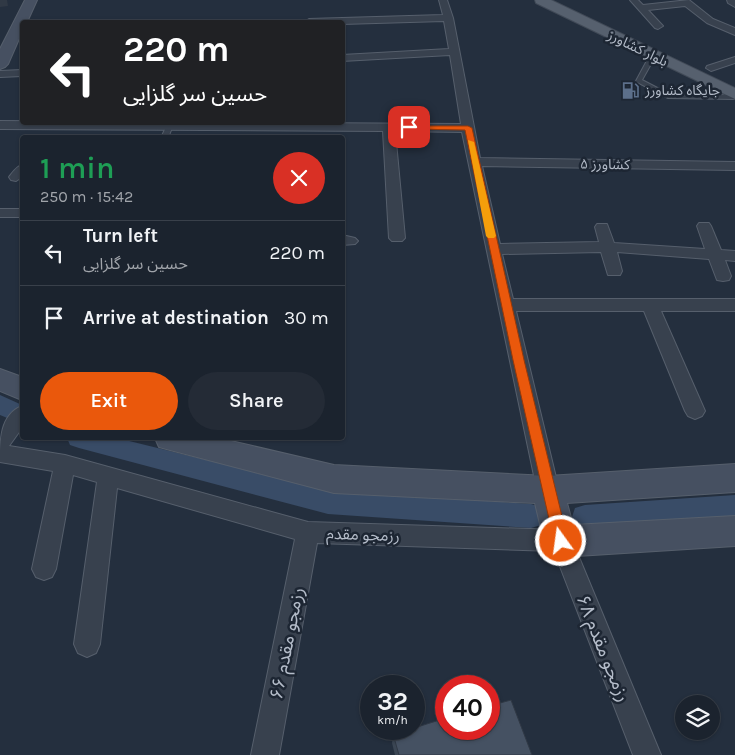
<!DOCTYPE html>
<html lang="en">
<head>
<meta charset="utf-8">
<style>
	body { margin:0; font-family:Karla,"Noto Sans Arabic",sans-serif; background:#242b36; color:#f1f3f6; height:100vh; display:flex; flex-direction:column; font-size:19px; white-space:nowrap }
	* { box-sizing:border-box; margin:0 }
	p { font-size:16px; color:#a0a4aa }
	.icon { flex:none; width:28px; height:28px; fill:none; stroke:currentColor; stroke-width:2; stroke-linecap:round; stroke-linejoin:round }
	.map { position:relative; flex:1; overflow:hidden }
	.panel { position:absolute; left:20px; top:135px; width:325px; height:305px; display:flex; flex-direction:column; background:#1b232e; border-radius:5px; box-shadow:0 1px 4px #0004,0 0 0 1px #39404a }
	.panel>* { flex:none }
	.guide { position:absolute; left:20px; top:20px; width:325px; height:105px; border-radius:5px; box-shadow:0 1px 4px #0004,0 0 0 1px #39404a; background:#202124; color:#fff; overflow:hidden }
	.controls { position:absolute; left:675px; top:695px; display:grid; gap:10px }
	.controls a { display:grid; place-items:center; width:45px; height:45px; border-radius:50%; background:#1b232e; box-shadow:0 1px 4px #0004,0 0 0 1px #39404a; font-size:25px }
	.speed { position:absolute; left:360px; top:675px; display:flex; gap:10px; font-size:25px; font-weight:700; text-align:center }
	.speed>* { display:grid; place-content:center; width:65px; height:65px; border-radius:50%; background:#1b232e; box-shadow:0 1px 4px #0004,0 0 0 1px #39404a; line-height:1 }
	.speed small { font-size:12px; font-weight:400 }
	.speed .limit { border:8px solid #d22; background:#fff; color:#111 }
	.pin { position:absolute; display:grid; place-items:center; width:42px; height:42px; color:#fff; margin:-21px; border-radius:10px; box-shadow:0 2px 8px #0006 }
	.me { position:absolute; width:55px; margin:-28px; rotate:346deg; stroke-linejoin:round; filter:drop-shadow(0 0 4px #0008) }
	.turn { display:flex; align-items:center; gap:18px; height:105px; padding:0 20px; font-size:22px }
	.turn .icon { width:65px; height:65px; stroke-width:2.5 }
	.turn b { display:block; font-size:35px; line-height:42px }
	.round { display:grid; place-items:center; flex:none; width:52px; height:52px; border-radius:26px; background:#242b36 }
	.summary { display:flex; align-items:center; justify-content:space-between; height:85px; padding:0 20px }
	h1 { font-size:30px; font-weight:600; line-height:38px; color:#1e9e55 }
	.action { display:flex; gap:10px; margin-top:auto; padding:10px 20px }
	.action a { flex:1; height:58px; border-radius:30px; background:#ea580c; color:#fff; font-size:20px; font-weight:600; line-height:58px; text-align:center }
	.action a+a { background:#242b36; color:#f1f3f6 }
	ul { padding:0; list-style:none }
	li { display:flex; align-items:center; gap:15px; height:65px; padding:0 20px; border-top:1px solid #39404a }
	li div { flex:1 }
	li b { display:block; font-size:19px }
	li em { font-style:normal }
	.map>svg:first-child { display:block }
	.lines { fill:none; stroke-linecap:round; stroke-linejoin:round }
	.canal { fill:#394c67; fill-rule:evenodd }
	.lane-casing { stroke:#565f6c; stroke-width:2 }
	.street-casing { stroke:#565f6c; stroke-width:2 }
	.secondary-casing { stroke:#565f6c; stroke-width:2 }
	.primary-casing { stroke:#414a57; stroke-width:2 }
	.lane { fill:#38414e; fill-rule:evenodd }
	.street { fill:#38414e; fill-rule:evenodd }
	.secondary { fill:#465061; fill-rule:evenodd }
	.primary { fill:#56606e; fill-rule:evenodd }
	.wall { fill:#3b4654 }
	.shaded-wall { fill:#303945 }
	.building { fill:#455162; stroke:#303945 }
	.route { fill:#ea580c; stroke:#983908 }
	.slow { fill:#f59e0b }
	.labels { text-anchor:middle; stroke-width:5; stroke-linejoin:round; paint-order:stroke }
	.far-street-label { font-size:14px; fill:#b4bcc9; stroke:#1d2633 }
	.far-poi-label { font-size:14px; fill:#b4bcc9; stroke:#1d2633; text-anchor:start }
	.street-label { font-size:16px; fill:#b4bcc9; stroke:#1d2633 }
	.near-street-label { font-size:19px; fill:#b4bcc9; stroke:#1d2633 }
</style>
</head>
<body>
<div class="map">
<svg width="735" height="755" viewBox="0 0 735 755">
	<rect width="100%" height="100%" fill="#242f3e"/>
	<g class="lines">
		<!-- canal -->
		<path class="canal" d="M0,395L22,405V424L0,415Z
			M67,438H117L328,490L531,504L541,507L544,516L541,525L531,528L328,514L79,448L70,445Z
			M735,495V519L585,529L575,526L572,517L575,508L585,505Z"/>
		<defs>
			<path id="lane" d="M653,53L656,55L642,80L669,94L735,95V99L668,98L637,82L636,81L650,55Z
				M170,123L173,125L168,138H161L167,125Z"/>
			<path id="street" d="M439,0H447L453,18L480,158L735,162V170L482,166L500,244L599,242L595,227L597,224H607L614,243L705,249L697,226L699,223H709L711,226L721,250L735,251V261L725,260L731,276L729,280L723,281L717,280L709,259L617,252L622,271L620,275H608L601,252L502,254L513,299H735V311H661L705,411L702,416L695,419L688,416L685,411L644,311H516L559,490L556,497L548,499L540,497L537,490L462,132L395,131L405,238L402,241H392L389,238L383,131L0,129V121L461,124L450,55L342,61V55L449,49L444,21L342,24L304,22L309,19L443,15Z
				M630,0H638L643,5L689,0L713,19L735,28V35L707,23L685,6L648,10L663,26L658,29L655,28Z
				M727,0H735V7L728,3Z
				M735,57V63L711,71L706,68L707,66Z
				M22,70V76L0,77V71Z
				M22,165V177L16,181L11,180L9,177C13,172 16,167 22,165Z
				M0,209H22V217H0Z
				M342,235L355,238L358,241L355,244L342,245Z
				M22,406V428L9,446L65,455L308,522L561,530L569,533L661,755H633L554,551L317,543L279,755H251L295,539L117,488L100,644L96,653L87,657L78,653L74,644L97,482L73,475L56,569L52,577L44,580L36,577L32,569L53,471L0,462C0,440 0,415 22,406Z"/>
			<path id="secondary" d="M25,0H37L27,22H22V32L8,64L5,67L0,69V49Z
				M0,369L22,377V400L0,391Z
				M155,438H218L334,465L548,476L735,464V492L567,503L573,525L735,516V546L561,557L549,552L544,541L535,503L334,493L170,450L159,447Z"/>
			<path id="primary" d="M535,0H551L735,88V99L536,3Z"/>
		</defs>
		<!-- lane casing -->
		<use href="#lane" class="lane-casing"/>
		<!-- street casing -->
		<use href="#street" class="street-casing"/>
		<!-- secondary casing -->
		<use href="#secondary" class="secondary-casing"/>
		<!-- primary casing -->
		<use href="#primary" class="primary-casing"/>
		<!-- lane -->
		<use href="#lane" class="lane"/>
		<!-- street -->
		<use href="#street" class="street"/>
		<!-- secondary -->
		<use href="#secondary" class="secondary"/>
		<!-- primary -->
		<use href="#primary" class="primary"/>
	</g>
	<!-- wall -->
	<path class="wall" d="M393,734L532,755H395L392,743Z"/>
	<!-- shaded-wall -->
	<path class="shaded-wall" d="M0,0H7L8,6L0,7Z"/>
	<!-- building -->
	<path class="building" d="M511,700L532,755H399L393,734L410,729H414V728L446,718V729H489V706Z"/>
	<!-- route -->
	<path class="route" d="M406,126H468L472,128L524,360L568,541L566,546L561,548L556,546L554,541L513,360L465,130L409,129L405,127Z"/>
	<!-- slow -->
	<path class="slow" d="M468,140L474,142L496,236L494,238H488L486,236Z"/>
	<!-- icons -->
	<defs>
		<symbol id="fuel-bare" viewBox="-9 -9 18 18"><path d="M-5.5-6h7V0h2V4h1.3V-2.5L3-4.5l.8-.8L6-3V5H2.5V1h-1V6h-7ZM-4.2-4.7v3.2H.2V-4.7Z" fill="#5c6f8a" stroke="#1d2633" stroke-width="2.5" paint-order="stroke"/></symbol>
	</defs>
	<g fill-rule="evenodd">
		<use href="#fuel-bare" x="618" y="78" width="25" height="25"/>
	</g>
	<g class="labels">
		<!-- far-street labels -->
		<g class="far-street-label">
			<text transform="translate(638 48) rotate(26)" y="5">بلوار کشاورز</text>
			<text transform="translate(605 164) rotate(1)" y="5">کشاورز ۵</text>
		</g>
		<!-- far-poi labels -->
		<g class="far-poi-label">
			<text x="645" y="95">جایگاه کشاورز</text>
		</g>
		<!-- street labels -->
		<g class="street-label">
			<text transform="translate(363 534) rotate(2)" y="6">رزمجو مقدم</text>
		</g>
		<!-- near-street labels -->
		<g class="near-street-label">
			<text transform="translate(286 643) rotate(-79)" y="7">رزمجو مقدم ۶۶</text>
			<text transform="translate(604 648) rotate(68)" y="7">رزمجو مقدم ۶۸</text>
		</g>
	</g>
</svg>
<div class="controls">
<a><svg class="icon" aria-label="layers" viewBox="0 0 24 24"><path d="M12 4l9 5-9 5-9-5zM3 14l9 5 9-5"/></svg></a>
</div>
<div class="speed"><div>32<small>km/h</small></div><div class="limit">40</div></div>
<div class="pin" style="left:409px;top:127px;background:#d93025"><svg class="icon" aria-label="arrive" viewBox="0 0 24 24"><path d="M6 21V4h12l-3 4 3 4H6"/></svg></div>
<svg class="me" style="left:561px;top:541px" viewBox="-20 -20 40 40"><circle r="17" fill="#ea580c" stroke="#fff" stroke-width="3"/><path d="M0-11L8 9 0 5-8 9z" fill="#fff"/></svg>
<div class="guide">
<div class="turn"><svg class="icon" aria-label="left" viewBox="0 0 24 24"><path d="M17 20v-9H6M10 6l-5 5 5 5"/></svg><div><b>220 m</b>حسین سر گلزایی</div></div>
</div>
<section class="panel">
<div class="summary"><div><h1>1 min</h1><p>250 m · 15:42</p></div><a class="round" style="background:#d93025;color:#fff"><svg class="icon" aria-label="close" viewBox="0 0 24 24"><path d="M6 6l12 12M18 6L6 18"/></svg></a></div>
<ul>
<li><svg class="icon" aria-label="left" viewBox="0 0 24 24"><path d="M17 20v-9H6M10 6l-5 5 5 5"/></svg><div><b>Turn left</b><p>حسین سر گلزایی</p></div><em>220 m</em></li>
<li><svg class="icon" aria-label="arrive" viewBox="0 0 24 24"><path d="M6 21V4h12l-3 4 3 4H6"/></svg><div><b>Arrive at destination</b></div><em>30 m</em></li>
</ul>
<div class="action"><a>Exit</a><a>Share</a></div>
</section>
</div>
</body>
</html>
